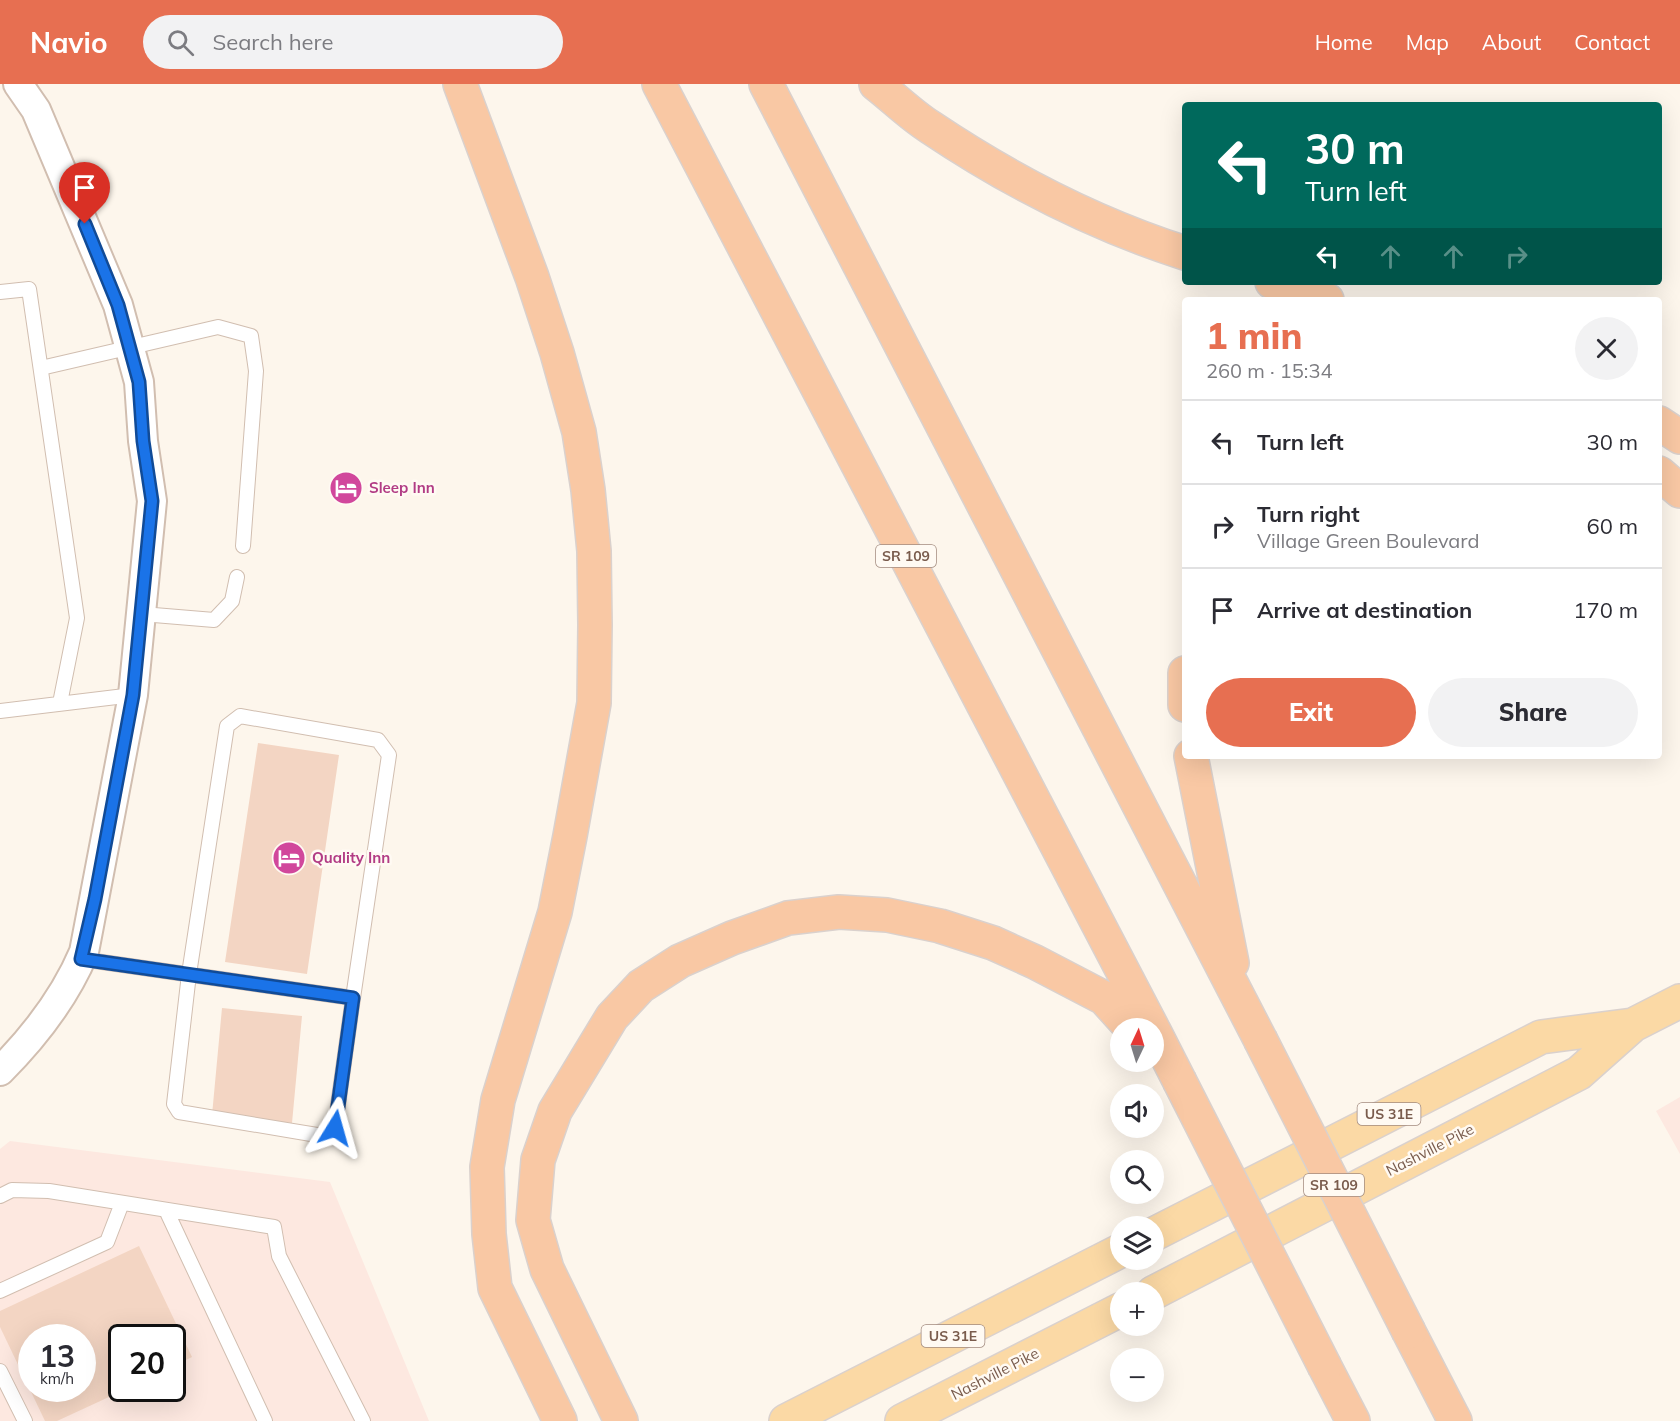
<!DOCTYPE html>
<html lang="en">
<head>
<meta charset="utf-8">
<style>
	body { margin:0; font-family:Mulish,sans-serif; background:#f2f2f3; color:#2b2b33; height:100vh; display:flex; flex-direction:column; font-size:22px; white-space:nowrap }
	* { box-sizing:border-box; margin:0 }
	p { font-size:20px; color:#7c7c81 }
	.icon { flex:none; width:33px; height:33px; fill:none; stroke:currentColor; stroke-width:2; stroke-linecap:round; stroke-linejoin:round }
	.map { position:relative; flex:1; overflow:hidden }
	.details { position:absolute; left:1182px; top:213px; width:480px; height:462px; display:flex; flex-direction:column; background:#fff; border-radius:6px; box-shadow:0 6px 24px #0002 }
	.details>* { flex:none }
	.banner { position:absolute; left:1182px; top:18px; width:480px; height:183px; border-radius:6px; box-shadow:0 6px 24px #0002; background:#00695c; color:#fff; overflow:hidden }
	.needle { width:39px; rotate:4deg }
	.fabs { position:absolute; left:1110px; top:934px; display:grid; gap:12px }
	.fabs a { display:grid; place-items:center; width:54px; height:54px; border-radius:50%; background:#fff; box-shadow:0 6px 24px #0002; font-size:30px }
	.speed { position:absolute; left:18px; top:1240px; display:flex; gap:12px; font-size:30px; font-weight:700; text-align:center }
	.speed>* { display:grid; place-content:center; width:78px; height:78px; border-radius:50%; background:#fff; box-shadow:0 6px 24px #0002; line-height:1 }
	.speed small { font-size:15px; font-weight:400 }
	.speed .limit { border:3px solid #111; border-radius:9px; background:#fff; color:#111 }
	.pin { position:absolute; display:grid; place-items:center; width:51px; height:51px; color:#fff; margin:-62px -26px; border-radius:50% 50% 50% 0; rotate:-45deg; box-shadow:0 0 6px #0007 }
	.pin .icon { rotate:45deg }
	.me { position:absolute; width:66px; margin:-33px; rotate:8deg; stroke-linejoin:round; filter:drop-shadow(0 0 4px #0008) }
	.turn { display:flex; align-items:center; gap:21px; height:126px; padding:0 24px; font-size:27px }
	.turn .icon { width:78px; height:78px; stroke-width:2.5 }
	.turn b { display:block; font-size:42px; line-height:51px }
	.lanes { display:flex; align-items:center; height:57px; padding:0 24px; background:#0003; justify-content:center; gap:30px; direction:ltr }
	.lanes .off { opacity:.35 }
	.round { display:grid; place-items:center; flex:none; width:63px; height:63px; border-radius:32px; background:#f2f2f3 }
	.summary { display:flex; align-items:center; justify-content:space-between; height:102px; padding:0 24px }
	h1 { font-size:36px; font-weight:800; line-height:45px; color:#e76f51 }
	.action { display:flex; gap:12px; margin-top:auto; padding:12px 24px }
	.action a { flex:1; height:69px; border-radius:36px; background:#e76f51; color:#fff; font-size:24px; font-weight:800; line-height:69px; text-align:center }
	.action a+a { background:#f2f2f3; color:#2b2b33 }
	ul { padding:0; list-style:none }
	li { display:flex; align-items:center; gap:18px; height:84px; padding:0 24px; border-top:2px solid #e1e1e2 }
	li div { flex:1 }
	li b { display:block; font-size:22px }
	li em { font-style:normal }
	header { display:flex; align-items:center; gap:36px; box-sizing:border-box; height:84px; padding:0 30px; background:#e76f51; color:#fff }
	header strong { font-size:28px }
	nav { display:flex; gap:33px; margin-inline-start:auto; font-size:21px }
	.search { width:420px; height:54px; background:#f2f2f3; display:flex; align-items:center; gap:15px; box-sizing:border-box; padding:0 21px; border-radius:33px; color:#7c7c81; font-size:22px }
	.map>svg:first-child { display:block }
	.commercial { fill:#fde8e0; fill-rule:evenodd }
	.building { fill:#f3d5c3; fill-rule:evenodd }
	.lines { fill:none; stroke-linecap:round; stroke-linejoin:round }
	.service-casing { stroke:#d1beb0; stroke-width:16 }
	.minor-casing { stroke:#d1beb0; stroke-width:32 }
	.primary-casing { stroke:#dad1cd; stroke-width:36 }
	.trunk-casing { stroke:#dad1cd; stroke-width:36 }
	.service { stroke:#fff; stroke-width:14 }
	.minor { stroke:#fff; stroke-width:28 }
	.primary { stroke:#fbd9a5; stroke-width:33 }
	.trunk { stroke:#f9c8a4; stroke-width:33 }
	.trunk-bridge-casing { stroke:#dad1cd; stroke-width:36; stroke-linecap:butt }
	.trunk-bridge { stroke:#f9c8a4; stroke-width:33 }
	.route-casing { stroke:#114b97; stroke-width:15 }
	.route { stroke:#1a73e8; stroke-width:10 }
	.labels { text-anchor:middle; stroke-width:5; stroke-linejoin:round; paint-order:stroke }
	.shield { fill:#fffaf3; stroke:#a28b7f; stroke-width:1.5 }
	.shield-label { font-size:14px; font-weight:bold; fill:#7a5c4d }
	.hotel-label { font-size:15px; font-weight:bold; fill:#b23c85; stroke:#fffaf3; text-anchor:start }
	.street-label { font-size:15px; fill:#7a5c4d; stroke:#fffaf3 }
</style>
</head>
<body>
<header>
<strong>Navio</strong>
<div class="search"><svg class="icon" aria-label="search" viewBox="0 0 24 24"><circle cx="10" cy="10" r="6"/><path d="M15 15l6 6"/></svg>Search here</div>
<nav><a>Home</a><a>Map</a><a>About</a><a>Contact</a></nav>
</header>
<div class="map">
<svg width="1680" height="1337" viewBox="0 0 1680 1337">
	<rect width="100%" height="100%" fill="#fdf6ec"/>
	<!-- commercial -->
	<path class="commercial" d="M1680,1013V1070L1656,1027Z
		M10,1057L330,1098L429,1337H0V1065ZM32,1254H82V1305H32ZM122,1254H172V1305H122Z"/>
	<!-- building -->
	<path class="building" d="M258,659L339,671L307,890L225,878Z
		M222,924L302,932L292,1039L212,1031Z
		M139,1162L192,1273L172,1283V1254H122V1307L57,1337H45L0,1243V1227ZM32,1254H82V1305H32Z"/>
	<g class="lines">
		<defs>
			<path id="service" d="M0,208L29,205L77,534L60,619
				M41,284L218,243L251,252L256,287L243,462
				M142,530L214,536L232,517L237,493
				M0,627L133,611
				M81,875L353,914L389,671L378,656L240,632L227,642L189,890L174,1020L179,1028L323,1052L335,1043L353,914
				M0,1112L12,1106L49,1107L274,1143L279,1172L363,1337
				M166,1126L265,1337
				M0,1207L107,1158L122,1119
				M0,1287L25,1337"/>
			<path id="minor" d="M0,987C35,952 65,913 84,868L133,611L152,417L143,357L139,298L118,221L36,26L18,0"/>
			<path id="primary" d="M1154,1150L1541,953L1633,941
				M1153,1209L1579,989L1633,941L1680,917
				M786,1337L1120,1167
				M902,1337L1120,1226"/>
			<path id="trunk" d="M460,0L532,193L557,269L579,348L588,406L594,467L595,541L594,619L570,752L555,828L498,1016L487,1083L489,1150L495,1204L560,1337
				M659,0L1153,945
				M766,0L1260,955
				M876,0C894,14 911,31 930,43C1009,96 1094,140 1185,169
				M1272,198L1327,216
				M1659,339L1680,353
				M1659,389L1680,407
				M1185,589V621
				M1191,672L1232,879
				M1154,947L1179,996
				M1409,1248L1455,1337
				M1325,1283L1353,1337
				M621,1337L547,1185L533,1136L538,1076L555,1027L612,933L641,902L680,877L732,854L788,834L839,828L887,831L940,842L993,859L1035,878L1104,914L1132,945"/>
		</defs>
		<!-- service casing -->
		<use href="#service" class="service-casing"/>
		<!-- minor casing -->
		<use href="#minor" class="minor-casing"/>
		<!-- primary casing -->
		<use href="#primary" class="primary-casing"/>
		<!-- trunk casing -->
		<use href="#trunk" class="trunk-casing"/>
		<!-- service -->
		<use href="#service" class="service"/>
		<!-- minor -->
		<use href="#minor" class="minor"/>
		<!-- primary -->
		<use href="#primary" class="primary"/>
		<!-- trunk -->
		<use href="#trunk" class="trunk"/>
		<defs>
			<path id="trunk-bridge" d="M1260,955L1409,1248
				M1179,996L1325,1283"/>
		</defs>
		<!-- trunk-bridge casing -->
		<use href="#trunk-bridge" class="trunk-bridge-casing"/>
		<!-- trunk-bridge -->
		<use href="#trunk-bridge" class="trunk-bridge"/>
	</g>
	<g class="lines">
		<defs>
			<path id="route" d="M85,140L118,221L139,298L143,357L152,417L133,611L95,815L81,875L353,914L335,1044"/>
		</defs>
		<!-- route casing -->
		<use href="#route" class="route-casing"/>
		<!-- route -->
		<use href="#route" class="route"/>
	</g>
	<!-- icons -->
	<defs>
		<symbol id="hotel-disc" viewBox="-11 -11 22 22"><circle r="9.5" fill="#d1479c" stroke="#fffaf3"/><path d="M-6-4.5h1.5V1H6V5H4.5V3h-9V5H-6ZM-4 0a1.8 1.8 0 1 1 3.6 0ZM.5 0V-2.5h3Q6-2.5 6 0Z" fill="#fff"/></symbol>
	</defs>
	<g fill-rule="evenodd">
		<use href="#hotel-disc" x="327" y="385" width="38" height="38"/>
		<use href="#hotel-disc" x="270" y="755" width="38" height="38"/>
	</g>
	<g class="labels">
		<!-- shield labels -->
		<g class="shield">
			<rect x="876" y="461" width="60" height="22" rx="4.5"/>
			<rect x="1357.5" y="1019" width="63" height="22" rx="4.5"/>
			<rect x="1304" y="1090" width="60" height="22" rx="4.5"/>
			<rect x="921.5" y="1241" width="63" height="22" rx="4.5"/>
		</g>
		<g class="shield-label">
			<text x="906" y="477">SR 109</text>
			<text x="1389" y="1035">US 31E</text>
			<text x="1334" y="1106">SR 109</text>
			<text x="953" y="1257">US 31E</text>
		</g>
		<!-- hotel labels -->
		<g class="hotel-label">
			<text x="369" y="409">Sleep Inn</text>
			<text x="312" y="779">Quality Inn</text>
		</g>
		<!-- street labels -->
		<g class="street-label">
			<text transform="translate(1430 1066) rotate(-27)" y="5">Nashville Pike</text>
			<text transform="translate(995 1290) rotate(-27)" y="5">Nashville Pike</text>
		</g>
	</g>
</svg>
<div class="fabs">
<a><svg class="needle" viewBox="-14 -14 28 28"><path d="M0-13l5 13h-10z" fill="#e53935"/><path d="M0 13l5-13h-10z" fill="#7c7c81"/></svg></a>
<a><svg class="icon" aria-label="sound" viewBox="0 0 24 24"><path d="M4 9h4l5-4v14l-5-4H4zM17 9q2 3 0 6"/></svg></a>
<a><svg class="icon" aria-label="search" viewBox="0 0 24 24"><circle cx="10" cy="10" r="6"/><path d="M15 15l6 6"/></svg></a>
<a><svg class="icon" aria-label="layers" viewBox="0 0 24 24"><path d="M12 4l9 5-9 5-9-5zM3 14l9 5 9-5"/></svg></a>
<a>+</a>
<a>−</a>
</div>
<div class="speed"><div>13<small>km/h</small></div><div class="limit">20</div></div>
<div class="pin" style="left:85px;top:140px;background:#d93025"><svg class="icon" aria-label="arrive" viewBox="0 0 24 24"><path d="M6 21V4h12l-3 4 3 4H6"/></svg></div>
<svg class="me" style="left:335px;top:1044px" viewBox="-20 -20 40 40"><path d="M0-17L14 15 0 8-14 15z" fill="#1a73e8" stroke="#fff" stroke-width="4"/></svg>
<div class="banner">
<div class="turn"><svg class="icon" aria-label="left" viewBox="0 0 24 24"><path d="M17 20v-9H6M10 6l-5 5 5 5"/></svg><div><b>30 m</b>Turn left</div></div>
<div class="lanes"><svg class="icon" aria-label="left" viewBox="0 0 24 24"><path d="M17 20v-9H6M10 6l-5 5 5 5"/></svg><svg class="icon off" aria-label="ahead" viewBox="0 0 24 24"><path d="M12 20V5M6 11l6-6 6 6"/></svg><svg class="icon off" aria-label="ahead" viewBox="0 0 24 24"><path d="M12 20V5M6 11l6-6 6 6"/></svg><svg class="icon off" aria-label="right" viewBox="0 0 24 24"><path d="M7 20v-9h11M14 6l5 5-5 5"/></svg></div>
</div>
<section class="details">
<div class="summary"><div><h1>1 min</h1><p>260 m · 15:34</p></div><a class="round"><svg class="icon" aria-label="close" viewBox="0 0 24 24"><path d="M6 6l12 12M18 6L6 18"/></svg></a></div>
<ul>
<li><svg class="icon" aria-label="left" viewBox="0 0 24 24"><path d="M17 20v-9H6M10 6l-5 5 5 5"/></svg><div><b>Turn left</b></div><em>30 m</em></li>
<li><svg class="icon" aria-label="right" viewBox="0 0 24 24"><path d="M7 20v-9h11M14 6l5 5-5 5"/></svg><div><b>Turn right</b><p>Village Green Boulevard</p></div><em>60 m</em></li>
<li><svg class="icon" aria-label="arrive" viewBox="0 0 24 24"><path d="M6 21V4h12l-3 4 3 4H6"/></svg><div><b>Arrive at destination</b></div><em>170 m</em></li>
</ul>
<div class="action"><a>Exit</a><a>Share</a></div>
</section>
</div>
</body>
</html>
